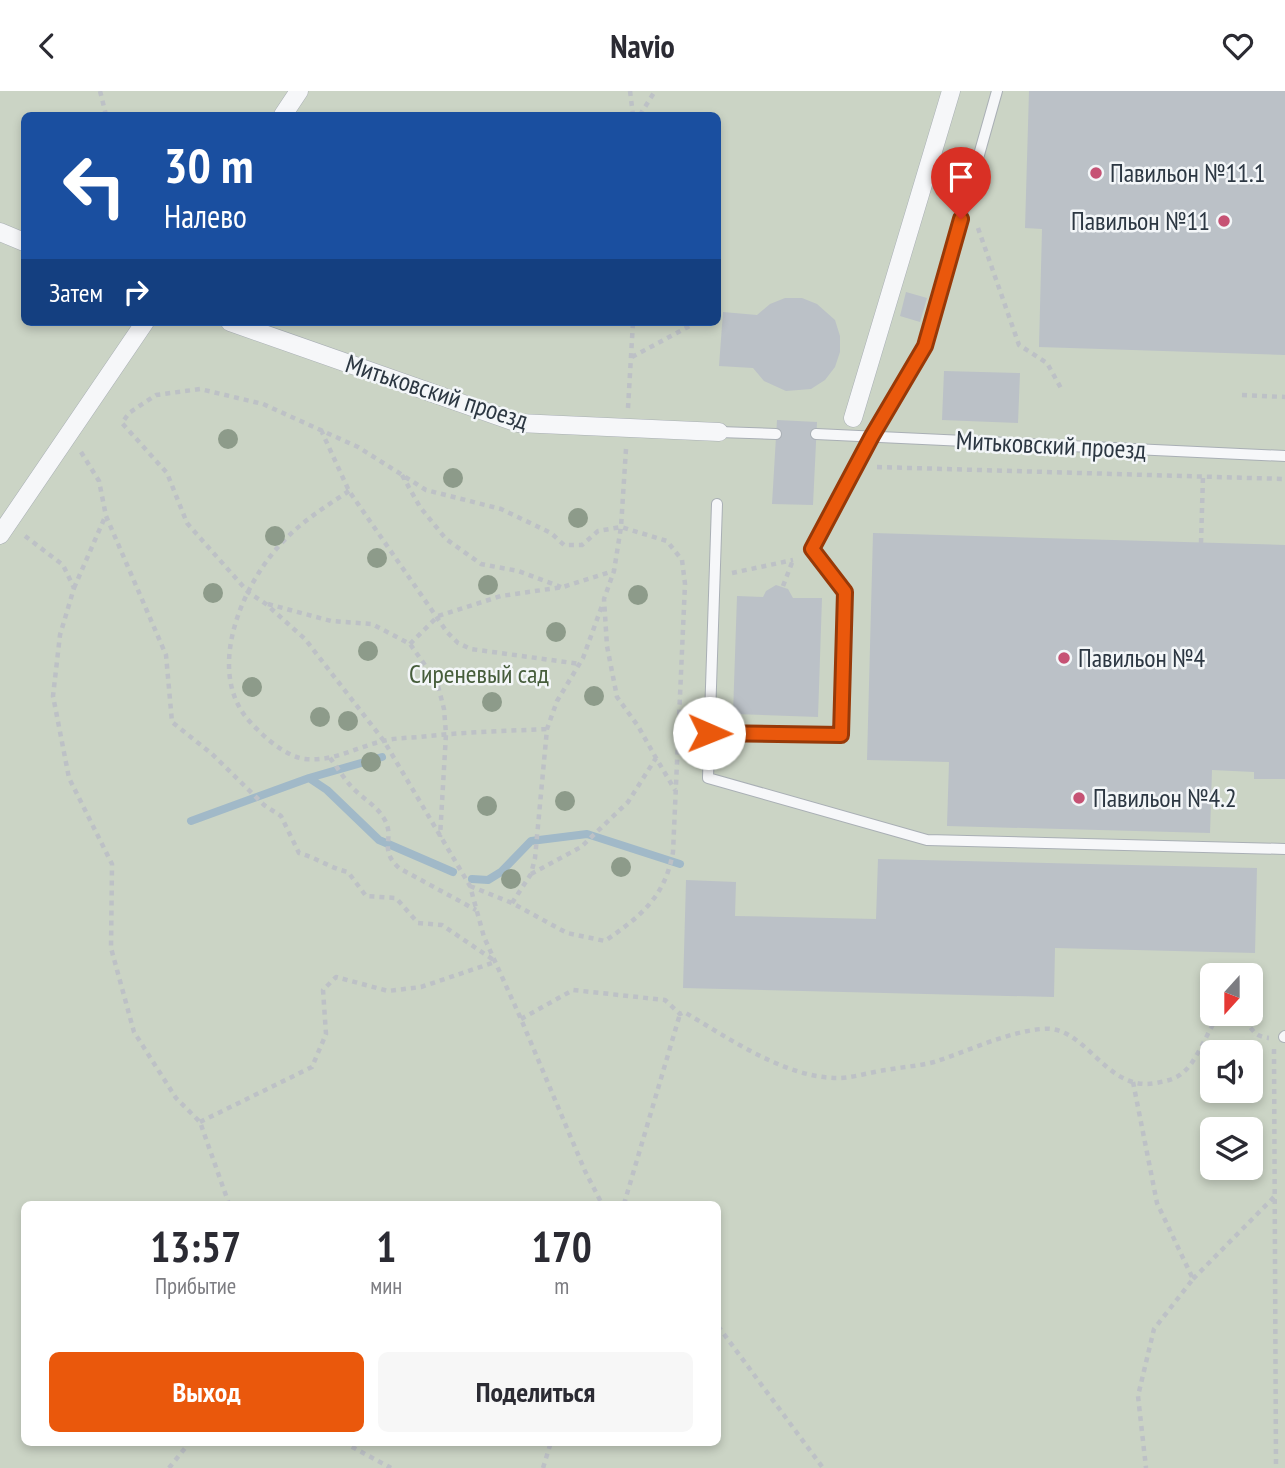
<!DOCTYPE html>
<html lang="ru">
<head>
<meta charset="utf-8">
<style>
	body { margin:0; font-family:"PT Sans Narrow",sans-serif; background:#f7f7f7; color:#2b2b33; height:100vh; display:flex; flex-direction:column; font-size:26px; white-space:nowrap }
	* { box-sizing:border-box; margin:0 }
	p { font-size:23px; color:#7c7c81 }
	.icon { flex:none; width:38px; height:38px; fill:none; stroke:currentColor; stroke-width:2; stroke-linecap:round; stroke-linejoin:round }
	.map { position:relative; flex:1; overflow:hidden }
	.details { position:absolute; left:21px; top:1110px; width:700px; height:245px; display:flex; flex-direction:column; background:#fff; border-radius:10px; box-shadow:0 4px 10px #0003 }
	.details>* { flex:none }
	.hud { position:absolute; left:21px; top:21px; width:700px; height:214px; border-radius:10px; box-shadow:0 4px 10px #0003; background:#1a4fa0; color:#fff; overflow:hidden }
	.needle { width:46px; rotate:201deg }
	.fabs { position:absolute; left:1200px; top:872px; display:grid; gap:14px }
	.fabs a { display:grid; place-items:center; width:63px; height:63px; border-radius:10px; background:#fff; box-shadow:0 4px 10px #0003; font-size:35px }
	.pin { position:absolute; display:grid; place-items:center; width:60px; height:60px; color:#fff; margin:-72px -30px; border-radius:50% 50% 50% 0; rotate:-45deg; box-shadow:0 0 7px #0007 }
	.pin .icon { rotate:45deg }
	.me { position:absolute; width:77px; margin:-38px; rotate:91deg; stroke-linejoin:round; filter:drop-shadow(0 0 5px #0008) }
	.turn { display:flex; align-items:center; gap:24px; height:147px; padding:0 28px; font-size:32px }
	.turn .icon { width:91px; height:91px; stroke-width:2.5 }
	.turn b { display:block; font-size:49px; line-height:60px }
	.then { display:flex; align-items:center; height:66px; padding:0 28px; background:#0003; gap:14px; font-size:26px }
	.eta { display:flex; justify-content:space-evenly; align-items:center; height:119px; text-align:center }
	.eta b { font-size:42px; font-weight:700; line-height:49px }
	.cta { display:flex; gap:14px; margin-top:auto; padding:14px 28px }
	.cta a { flex:1; height:80px; border-radius:10px; background:#ea580c; color:#fff; font-size:28px; font-weight:700; line-height:80px; text-align:center }
	.cta a+a { background:#f7f7f7; color:#2b2b33 }
	header { display:flex; justify-content:space-between; align-items:center; height:91px; padding:0 28px; background:#fff; font-size:32px; font-weight:700 }
	.map>svg:first-child { display:block }
	.green { fill:#cbd4c5; fill-rule:evenodd }
	.lines { fill:none; stroke-linecap:round; stroke-linejoin:round }
	.stream { stroke:#a1b9c8; stroke-width:8 }
	.building { fill:#bbc1c7 }
	.service-casing { stroke:#a9afb5; stroke-width:12 }
	.pedestrian-casing { stroke:#a9afb5; stroke-width:19 }
	.path { stroke:#bdc1c6; stroke-width:4.5; stroke-dasharray:5 5; stroke-linecap:butt }
	.service { stroke:#f6f7f9; stroke-width:10 }
	.pedestrian { stroke:#f6f7f9; stroke-width:18 }
	.tree { fill:#8d9b8a }
	.route-casing { stroke:#983908; stroke-width:18 }
	.route { stroke:#ea580c; stroke-width:12 }
	.poi-dot { fill:#c65274; stroke:#f3f6f8; stroke-width:2.5 }
	.labels { text-anchor:middle; stroke-width:5; stroke-linejoin:round; paint-order:stroke }
	.poi-label { font-size:26px; fill:#2c3742; stroke:#f3f6f8; text-anchor:start }
	.street-label { font-size:26px; fill:#2c3742; stroke:#f3f6f8 }
	.park-label { font-size:26px; fill:#465d3b; stroke:#f3f6f8 }
</style>
</head>
<body>
<header><svg class="icon" aria-label="back" viewBox="0 0 24 24"><path d="M15 5l-7 7 7 7"/></svg>Navio<svg class="icon" aria-label="heart" viewBox="0 0 24 24"><path d="M12 20l-8-8c-3-5 5-10 8-4 3-6 11-1 8 4z"/></svg></header>
<div class="map">
<svg width="1285" height="1377" viewBox="0 0 1285 1377">
	<rect width="100%" height="100%" fill="#e4e7eb"/>
	<!-- green -->
	<path class="green" d="M0,0H1285V1377H0ZM24,24H718V231H24ZM1213,884H1251V922H1213ZM1213,961H1251V999H1213ZM1213,1038H1251V1076H1213ZM24,1113H718V1351H24Z"/>
	<g class="lines">
		<!-- stream -->
		<path class="stream" d="M309,687L382,666
			M191,730L309,687L327,699L379,749L453,781
			M472,788L488,789L501,781L531,750L587,743L680,773"/>
	</g>
	<!-- building -->
	<path class="building" d="M1029,0H1285V264L1039,256L1042,138L1025,137Z
		M906,201L927,207L920,231L900,225Z
		M785,207H802L817,213L835,229L840,245V261L835,276L825,289L811,298L786,300L764,290L753,277L719,275L723,221L757,224L770,213Z
		M944,280L1020,282L1018,332L942,329Z
		M777,329L817,331L813,414L772,413Z
		M873,442L1285,454V688H1254V681L1212,679L1210,742L947,735L949,671L867,669Z
		M776,494L788,498L793,507H822L818,626L733,623L737,505L763,506L766,500Z
		M878,768L1257,777L1255,862L1055,857L1054,906L683,897L686,789L736,791L735,825L876,828Z"/>
	<g class="lines">
		<defs>
			<path id="service" d="M719,341L776,343
				M816,343L1285,365
				M717,413L708,687L927,749L1285,758
				M709,642L841,644L845,501L812,458L872,346L925,255L997,0
				M1284,946L1285,945"/>
			<path id="pedestrian" d="M283,24L299,0
				M0,141L24,151
				M230,231L518,332L719,341
				M853,327L951,0
				M0,444L145,231"/>
		</defs>
		<!-- service casing -->
		<use href="#service" class="service-casing"/>
		<!-- pedestrian casing -->
		<use href="#pedestrian" class="pedestrian-casing"/>
		<!-- path -->
		<path class="path" d="M100,0L106,24
			M630,0L633,24
			M640,24L655,0
			M978,137L1019,254L1047,272L1062,299
			M632,266L697,231
			M1242,304L1285,306
			M628,317L633,231
			M321,339L349,400L447,541L458,552L471,558L580,573
			M626,358L621,436L614,480L604,508L607,555L617,606L638,635L656,667
			M81,361L99,390L106,425L166,564L172,631L212,663L264,714L281,725L299,762C317,767 330,777 348,781L366,805L396,807L418,832L442,834L495,870
			M877,376L1285,388
			M402,384L420,416L446,448L481,473L518,480L561,496
			M349,400C323,417 298,433 278,456C239,500 204,586 253,634C265,647 287,666 305,668C333,671 357,656 383,650C394,647 407,647 420,646C462,641 505,640 547,638
			M25,445L63,474L74,497L60,544L53,605L69,687L112,773L111,857L134,941L176,1007L200,1031L229,1113
			M1201,452L1203,385
			M732,482L793,469
			M783,495L793,469
			M74,497L105,426
			M268,513L331,530L372,533L410,553L437,591L444,618L446,643L440,746
			M410,553L438,525L501,505L563,496L613,480
			M330,667C337,676 343,686 350,694C360,706 375,713 383,726C397,747 377,757 399,777L476,819
			M531,783L581,756L628,711L656,667L675,699
			M470,795L512,812L567,842L605,850C641,825 665,806 673,761L685,493L682,469L667,450L621,436L598,440L582,454H564L551,442L501,418L426,399L358,356L263,313L200,298L156,304L129,322L122,332L167,382L187,432L248,501L266,513L305,548L384,650L470,795L484,846L521,928L585,1080L602,1113
			M512,812L531,783L535,767L547,638L557,610L583,567L603,512
			M521,928L573,899L665,909L680,923L684,921C727,946 782,985 834,987C850,988 870,981 886,979C902,976 919,975 934,971C969,960 1004,942 1041,938C1086,932 1105,1002 1156,992C1165,990 1174,989 1181,983C1195,974 1206,944 1215,930L1231,924L1247,931C1253,941 1257,946 1269,947
			M1274,958L1276,1377
			M1133,991L1157,1112L1193,1188L1154,1238L1138,1305L1146,1377
			M200,1031L312,976L326,943L323,899L336,886L388,900L421,896L495,871
			M624,1113L680,923
			M1193,1188L1275,1105
			M718,1235L823,1377
			M343,1351L391,1377
			M169,1377L190,1351
			M543,1377L551,1351"/>
		<!-- service -->
		<use href="#service" class="service"/>
		<!-- pedestrian -->
		<use href="#pedestrian" class="pedestrian"/>
	</g>
	<!-- trees -->
	<g class="tree">
		<circle cx="228" cy="348" r="10"/>
		<circle cx="453" cy="387" r="10"/>
		<circle cx="578" cy="427" r="10"/>
		<circle cx="275" cy="445" r="10"/>
		<circle cx="377" cy="467" r="10"/>
		<circle cx="488" cy="494" r="10"/>
		<circle cx="213" cy="502" r="10"/>
		<circle cx="638" cy="504" r="10"/>
		<circle cx="556" cy="541" r="10"/>
		<circle cx="368" cy="560" r="10"/>
		<circle cx="252" cy="596" r="10"/>
		<circle cx="594" cy="605" r="10"/>
		<circle cx="492" cy="611" r="10"/>
		<circle cx="320" cy="626" r="10"/>
		<circle cx="348" cy="630" r="10"/>
		<circle cx="371" cy="671" r="10"/>
		<circle cx="565" cy="710" r="10"/>
		<circle cx="487" cy="715" r="10"/>
		<circle cx="621" cy="776" r="10"/>
		<circle cx="511" cy="788" r="10"/>
	</g>
	<g class="lines">
		<defs>
			<path id="route" d="M709,642L841,644L845,501L812,458L872,345L925,255L961,128"/>
		</defs>
		<!-- route casing -->
		<use href="#route" class="route-casing"/>
		<!-- route -->
		<use href="#route" class="route"/>
	</g>
	<!-- markers -->
	<g class="poi-dot">
		<circle cx="1096" cy="82" r="7"/>
		<circle cx="1224" cy="130" r="7"/>
		<circle cx="1064" cy="567" r="7"/>
		<circle cx="1079" cy="707" r="7"/>
	</g>
	<g class="labels">
		<!-- poi labels -->
		<g class="poi-label">
			<text x="1110" y="91">Павильон №11.1</text>
			<text x="1210" y="139" text-anchor="end">Павильон №11</text>
			<text x="1078" y="576">Павильон №4</text>
			<text x="1093" y="716">Павильон №4.2</text>
		</g>
		<!-- street labels -->
		<g class="street-label">
			<text transform="translate(437 301) rotate(18)" y="9">Митьковский проезд</text>
			<text transform="translate(1051 354) rotate(3)" y="9">Митьковский проезд</text>
		</g>
		<!-- park labels -->
		<g class="park-label">
			<text x="479" y="592">Сиреневый сад</text>
		</g>
	</g>
</svg>
<div class="fabs">
<a><svg class="needle" viewBox="-14 -14 28 28"><path d="M0-13l5 13h-10z" fill="#e53935"/><path d="M0 13l5-13h-10z" fill="#7c7c81"/></svg></a>
<a><svg class="icon" aria-label="sound" viewBox="0 0 24 24"><path d="M4 9h4l5-4v14l-5-4H4zM17 9q2 3 0 6"/></svg></a>
<a><svg class="icon" aria-label="layers" viewBox="0 0 24 24"><path d="M12 4l9 5-9 5-9-5zM3 14l9 5 9-5"/></svg></a>
</div>
<div class="pin" style="left:961px;top:128px;background:#d93025"><svg class="icon" aria-label="arrive" viewBox="0 0 24 24"><path d="M6 21V4h12l-3 4 3 4H6"/></svg></div>
<svg class="me" style="left:709px;top:642px" viewBox="-20 -20 40 40"><circle r="19" fill="#fff"/><path d="M0-13L10 11 0 6-10 11z" fill="#ea580c"/></svg>
<div class="hud">
<div class="turn"><svg class="icon" aria-label="left" viewBox="0 0 24 24"><path d="M17 20v-9H6M10 6l-5 5 5 5"/></svg><div><b>30 m</b>Налево</div></div>
<div class="then">Затем<svg class="icon" aria-label="right" viewBox="0 0 24 24"><path d="M7 20v-9h11M14 6l5 5-5 5"/></svg></div>
</div>
<section class="details">
<div class="eta">
<div><b>13:57</b><p>Прибытие</p></div>
<div><b>1</b><p>мин</p></div>
<div><b>170</b><p>m</p></div>
</div>
<div class="cta"><a>Выход</a><a>Поделиться</a></div>
</section>
</div>
</body>
</html>
